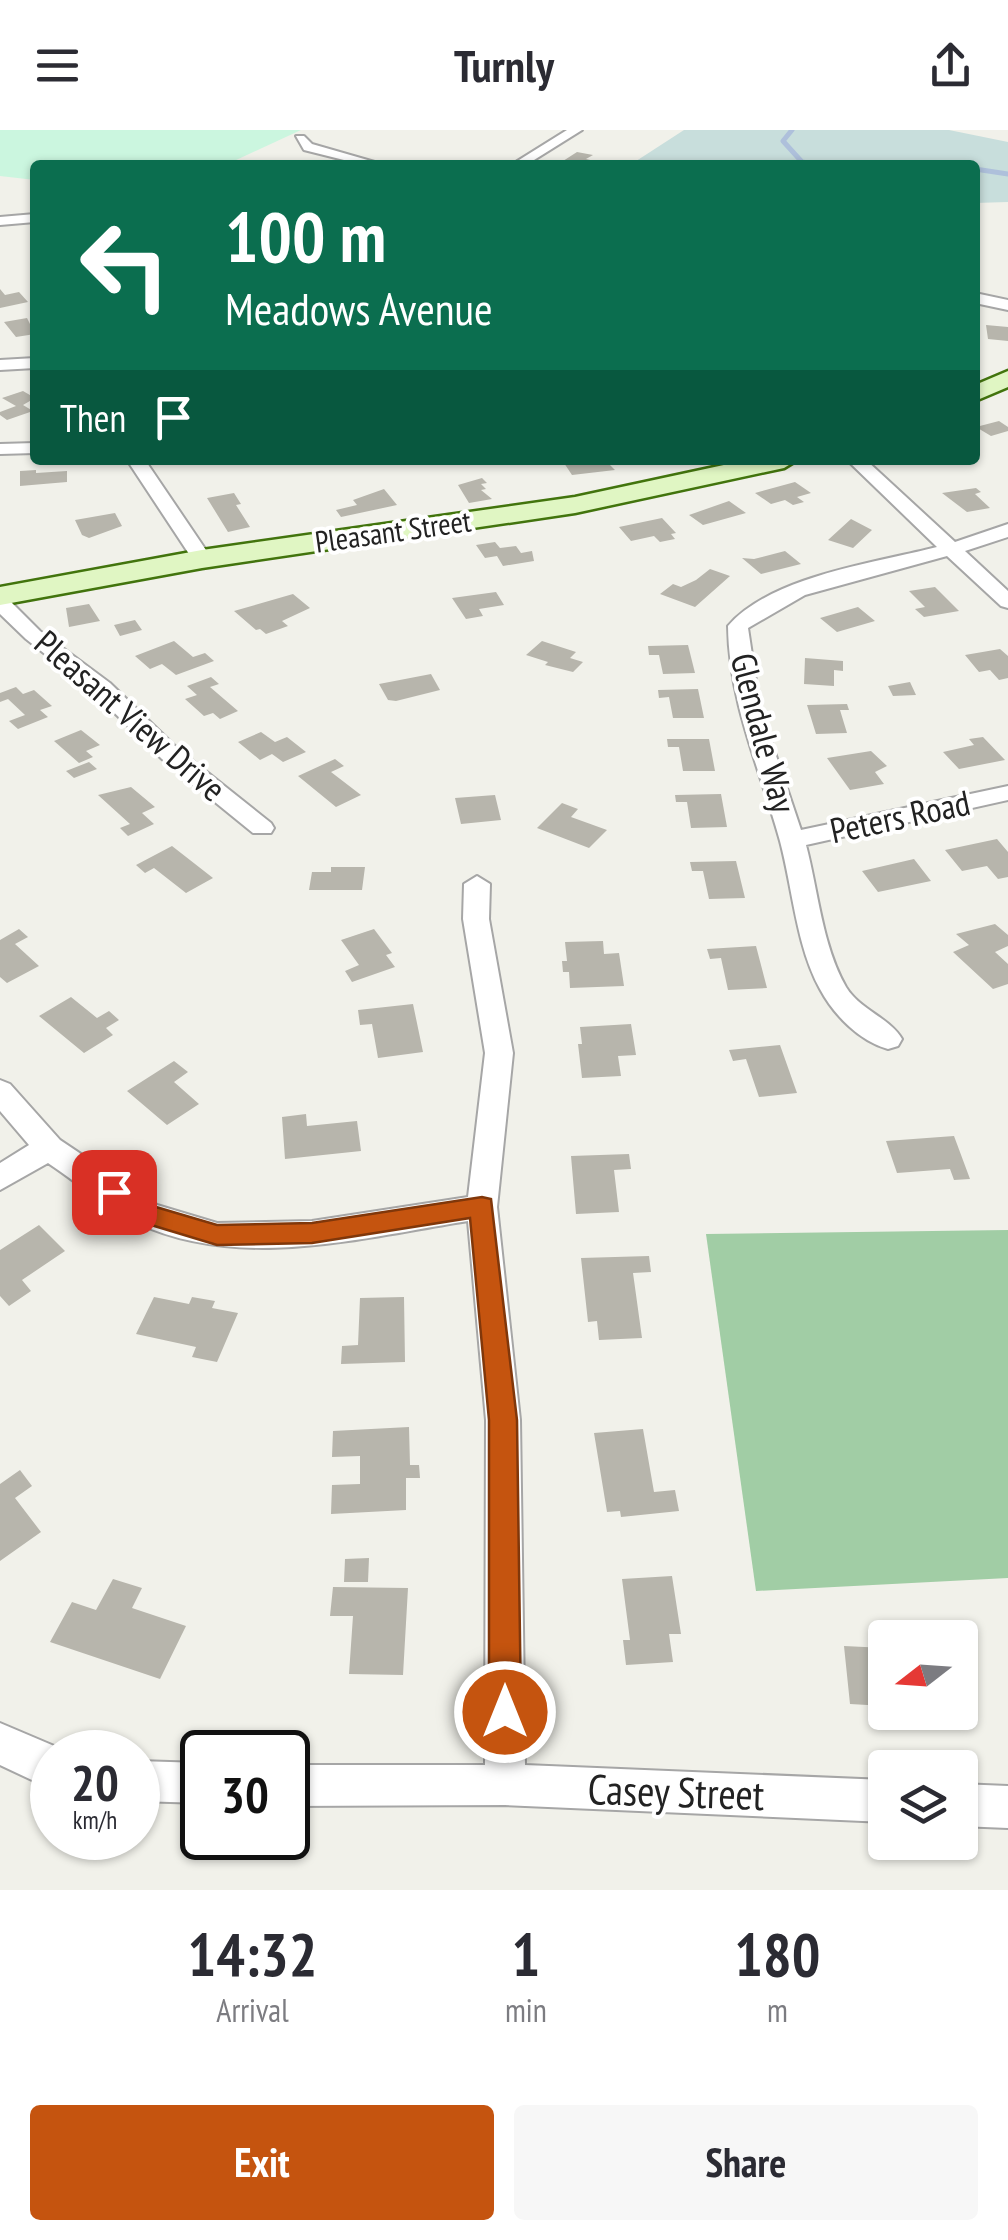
<!DOCTYPE html>
<html lang="en">
<head>
<meta charset="utf-8">
<style>
	body { margin:0; font-family:"PT Sans Narrow",sans-serif; background:#f7f7f7; color:#2b2b33; height:100vh; display:flex; flex-direction:column; font-size:38px; white-space:nowrap }
	* { box-sizing:border-box; margin:0 }
	p { font-size:32px; color:#7c7c81 }
	.icon { flex:none; width:55px; height:55px; fill:none; stroke:currentColor; stroke-width:2; stroke-linecap:round; stroke-linejoin:round }
	.map { position:relative; height:1760px; overflow:hidden }
	.panel { display:flex; flex-direction:column; background:#fff; flex:1 }
	.panel>* { flex:none }
	.top-card { position:absolute; left:30px; top:30px; width:950px; height:305px; border-radius:10px; box-shadow:0 2px 8px #0004; background:#0b6e4f; color:#fff; overflow:hidden }
	.needle { width:65px; rotate:253deg }
	.fabs { position:absolute; left:868px; top:1490px; display:grid; gap:20px }
	.fabs a { display:grid; place-items:center; width:110px; height:110px; border-radius:10px; background:#fff; box-shadow:0 2px 8px #0004; font-size:50px }
	.speed { position:absolute; left:30px; top:1600px; display:flex; gap:20px; font-size:50px; font-weight:700; text-align:center }
	.speed>* { display:grid; place-content:center; width:130px; height:130px; border-radius:50%; background:#fff; box-shadow:0 2px 8px #0004; line-height:1 }
	.speed small { font-size:25px; font-weight:400 }
	.speed .limit { border:5px solid #111; border-radius:15px; background:#fff; color:#111 }
	.pin { position:absolute; display:grid; place-items:center; width:85px; height:85px; color:#fff; margin:-42px; border-radius:20px; box-shadow:0 5px 15px #0006 }
	.me { position:absolute; width:110px; margin:-55px; rotate:0deg; stroke-linejoin:round; filter:drop-shadow(0 0 8px #0008) }
	.turn { display:flex; align-items:center; gap:35px; height:210px; padding:0 30px; font-size:45px }
	.turn .icon { width:130px; height:130px; stroke-width:2.5 }
	.turn b { display:block; font-size:70px; line-height:85px }
	.then { display:flex; align-items:center; height:95px; padding:0 30px; background:#0003; gap:20px; font-size:38px }
	.eta { display:flex; justify-content:space-evenly; align-items:center; height:170px; text-align:center }
	.eta b { font-size:60px; font-weight:600; line-height:70px }
	.button { display:flex; gap:20px; margin-top:auto; padding:20px 30px }
	.button a { flex:1; height:115px; border-radius:10px; background:#c5540f; color:#fff; font-size:40px; font-weight:600; line-height:115px; text-align:center }
	.button a+a { background:#f7f7f7; color:#2b2b33 }
	header { display:flex; justify-content:space-between; align-items:center; height:130px; padding:0 30px; background:#fff; font-size:45px; font-weight:600 }
	.map>svg:first-child { display:block }
	.forest { fill:#a1cda5 }
	.wetland { fill:#c8dedc }
	.park { fill:#cbf6df }
	.lines { fill:none; stroke-linecap:round; stroke-linejoin:round }
	.stream { stroke:#aec0db; stroke-width:5 }
	.building { fill:#b7b5ac }
	.street-casing { stroke:#a6a6a6; stroke-width:4 }
	.secondary-casing { stroke:#42740d; stroke-width:5 }
	.street { fill:#fff; fill-rule:evenodd }
	.secondary { fill:#e0f6c3; fill-rule:evenodd }
	.route { fill:#c5540f; stroke:#80370a; stroke-width:2.5 }
	.labels { text-anchor:middle; stroke-width:8; stroke-linejoin:round; paint-order:stroke }
	.far-street-label { font-size:30px; fill:#222; stroke:#fff }
	.street-label { font-size:35px; fill:#222; stroke:#fff }
	.near-street-label { font-size:42px; fill:#222; stroke:#fff }
</style>
</head>
<body>
<header><svg class="icon" aria-label="menu" viewBox="0 0 24 24"><path d="M4 6h16M4 12h16M4 18h16"/></svg>Turnly<svg class="icon" aria-label="share" viewBox="0 0 24 24"><path d="M12 15V3M7 8l5-5 5 5M5 13v7h14v-7"/></svg></header>
<div class="map">
<svg width="1008" height="1760" viewBox="0 0 1008 1760">
	<rect width="100%" height="100%" fill="#f1f1ea"/>
	<!-- forest -->
	<path class="forest" d="M1008,1100V1448L756,1461L706,1104Z"/>
	<!-- wetland -->
	<path class="wetland" d="M684,0H949L1008,12V72L975,73V35H630Z"/>
	<!-- park -->
	<path class="park" d="M0,0H301L234,31L210,35H35V50L0,46Z"/>
	<g class="lines">
		<!-- stream -->
		<path class="stream" d="M792,0L783,11L802,32L819,35
			M881,35H943
			M975,39L1008,44"/>
	</g>
	<!-- building -->
	<path class="building" d="M577,22L593,25L586,29L599,32L588,35L563,31Z
		M0,159L5,165L19,162L28,172L0,178Z
		M27,188L35,204L16,207L4,192Z
		M986,195L1008,197V211L988,209Z
		M23,261L35,268L23,275L33,281L7,290L0,285V282L16,276L2,268Z
		M999,291L1008,297V301L991,306L976,297Z
		M576,330L579,333L605,330L615,340L572,345L564,333Z
		M36,340V343L67,341V352L20,356V341Z
		M482,348L487,353L481,354L486,359L481,360L492,369L469,373L458,355Z
		M795,352L811,363L797,367L804,372L793,375L785,370L771,374L755,363Z
		M976,358L981,362L975,364L990,378L967,382L942,363Z
		M384,359L397,375L341,387L336,380L357,375L353,370Z
		M234,363L241,374L236,375L250,397L228,402L207,368Z
		M729,371L746,383L703,395L689,385Z
		M115,383L122,396L89,408L82,405L75,390Z
		M662,388L676,403L671,404L675,409L660,412L654,406L631,411L619,397Z
		M851,389L872,400L853,418L828,410Z
		M495,412L500,418L516,416L521,423L532,421L534,431L503,436L497,426L485,428L476,415Z
		M785,421L801,434L761,444L742,428L754,429Z
		M710,439L730,446L695,477L660,464L673,454L681,457L696,450Z
		M935,457L959,481L924,487L915,479L925,477L909,461Z
		M496,462L504,475L479,479L483,486L466,489L452,468Z
		M293,464L310,478L282,491L288,496L266,504L260,499L256,500L234,481Z
		M89,474L100,491L69,497L66,478Z
		M858,477L875,491L837,502L820,488Z
		M135,490L142,500L120,506L114,495Z
		M174,511L193,527L205,523L214,531L176,545L162,534L150,539L135,526Z
		M542,511L576,522L570,528L583,532L573,542L545,535L548,532L526,525Z
		M688,515L695,543L663,544L659,525H649L648,516Z
		M1000,519L1008,526V548L999,550L990,540L979,542L965,525Z
		M805,528L843,531V541L834,540V556L804,554Z
		M431,544L440,560L396,571L388,570L379,554Z
		M211,547L219,554L210,557L238,581L220,589L213,583L204,586L185,569L197,565L187,556Z
		M910,552L916,565L893,566L888,556Z
		M16,557L23,564L34,560L52,576L40,580L48,587L18,599L9,591L25,585L8,569L0,572V563Z
		M698,559L704,588H673L669,567L659,568L658,560Z
		M847,574L849,580H840L847,603L816,604L807,575Z
		M81,600L100,615L86,621L93,627L79,633L54,611Z
		M261,602L275,612L287,607L306,622L283,632L272,624L260,630L238,612Z
		M983,607L1005,630L959,639L943,622L974,615L969,609Z
		M667,609H709L715,641H683L679,617H668Z
		M871,621L887,636L875,642L884,654L850,660L827,628Z
		M335,629L344,636L331,642L361,665L336,677L298,646Z
		M89,632L97,639L74,648L66,641Z
		M131,657L155,677L142,683L154,694L128,706L120,698L130,694L98,665Z
		M721,664L727,697L691,698L687,672H676L675,665Z
		M495,665L501,690L461,694L455,668Z
		M562,673L578,679L571,687L607,700L589,718L537,698Z
		M997,709L1008,722V747L998,749L987,736L962,741L945,720Z
		M172,716L213,748L186,763L154,738L145,743L136,735Z
		M914,729L931,751L878,762L862,741Z
		M736,731L745,768L709,769L703,741H692L690,732Z
		M331,737H365L362,760H309L312,742H331Z
		M995,794L1008,805V816L995,822L1008,834V854L993,859L953,822L969,815L956,804Z
		M19,799L28,807L15,814L39,836L7,853L0,847V810Z
		M374,799L392,823L386,825L395,837L352,852L345,841L359,835L341,810Z
		M603,811L604,824L619,823L624,856L570,858L569,842H563L562,831H567L565,812Z
		M756,816L767,858L728,860L721,828L710,829L707,819Z
		M71,867L97,888L109,881L119,890L106,898L113,905L84,923L39,886Z
		M413,874L423,922L378,928L372,894L360,895L358,880Z
		M631,894L636,925L618,926L621,946L582,948L578,914H582L580,897Z
		M780,915L797,963L759,967L746,929L733,931L729,920Z
		M174,931L188,942L174,952L199,974L167,995L127,961Z
		M306,984L307,996L357,991L361,1021L285,1029L282,987Z
		M954,1006L970,1049L954,1050L950,1039L897,1043L886,1011Z
		M629,1024L631,1039L614,1040L619,1082L576,1084L571,1026Z
		M39,1095L65,1121L22,1150L31,1161L9,1176L0,1166V1120Z
		M649,1126L651,1142L633,1143L642,1208L599,1210L597,1191L588,1192L581,1128Z
		M154,1167L189,1174L192,1167L215,1171L212,1178L238,1183L217,1232L192,1227L196,1217L136,1204Z
		M404,1167L405,1232L341,1234L342,1216L358,1215L360,1168Z
		M409,1297L410,1335H419L420,1348H406V1380L331,1384L332,1355L360,1354V1326L332,1327L333,1301Z
		M643,1299L654,1362L675,1360L679,1381L621,1387L620,1381L607,1382L594,1303Z
		M20,1340L32,1356L15,1368L41,1402L0,1431V1354Z
		M369,1428L368,1452H344L345,1429Z
		M672,1446L681,1504H669L673,1532L626,1535L623,1510H630L622,1449Z
		M113,1449L142,1458L132,1478L186,1496L160,1549L50,1512L72,1472L96,1480Z
		M333,1457L408,1458L403,1545L349,1544L353,1486H330Z
		M844,1516L885,1518V1576L850,1574Z"/>
	<g class="lines">
		<defs>
			<path id="street" d="M567,0H582L526,35H511Z
				M296,6H304L312,14L385,35H364L304,20Z
				M35,84V92L0,95V87Z
				M975,163L1008,170V180L975,173Z
				M35,228V238L0,240V230Z
				M35,313V323L0,324V314Z
				M127,330H145L212,429L209,433H195Z
				M847,330H866L955,412L1008,394V407L965,421L1008,461V478L1001,476L947,426L805,465L748,498L760,578L801,700L1008,656V670L806,715C818,760 822,815 846,857C860,880 890,888 902,909L898,916L888,919C859,911 834,885 820,859C796,815 793,760 780,711C760,639 729,573 728,496C771,446 875,433 937,417Z
				M0,466L7,468L40,501L110,553L178,619L271,693L274,698L271,703H253L162,629L94,563L26,509L0,484Z
				M477,746L490,754L489,789L513,923L497,1077L520,1290L525,1635L885,1650V1692L505,1675L288,1676V1635H485L486,1290L468,1091C361,1108 240,1141 137,1093C106,1078 77,1052 48,1033L0,1060V1033L29,1015L0,981V950L10,954L60,1010L157,1075L217,1093L312,1091L468,1067L485,923L463,789L464,754Z
				M0,1593L66,1621L52,1622V1655L34,1651L0,1635Z
				M138,1631L202,1633V1673L138,1671Z
				M960,1654L1008,1656V1698L960,1696Z"/>
			<path id="secondary" d="M1008,241V257L975,271V255Z
				M747,330H797L784,338L575,383L202,438L0,475V457L202,420L575,367Z"/>
		</defs>
		<!-- street casing -->
		<use href="#street" class="street-casing"/>
		<!-- secondary casing -->
		<use href="#secondary" class="secondary-casing"/>
		<!-- street -->
		<use href="#street" class="street"/>
		<!-- secondary -->
		<use href="#secondary" class="secondary"/>
	</g>
	<!-- route -->
	<path class="route" d="M114,1052L156,1077L217,1095L312,1093L482,1067L491,1069L517,1290L521,1582L517,1594L505,1598L493,1594L489,1582V1290L470,1088L312,1113L217,1115L138,1091L106,1069L102,1062L106,1055Z"/>
	<g class="labels">
		<!-- far-street labels -->
		<g class="far-street-label">
			<text transform="translate(393 402) rotate(-8)" y="10">Pleasant Street</text>
		</g>
		<!-- street labels -->
		<g class="street-label">
			<text transform="translate(130 586) rotate(41)" y="12">Pleasant View Drive</text>
			<text transform="translate(763 603) rotate(75)" y="12">Glendale Way</text>
			<text transform="translate(900 687) rotate(-12)" y="12">Peters Road</text>
		</g>
		<!-- near-street labels -->
		<g class="near-street-label">
			<text transform="translate(676 1662) rotate(2)" y="15">Casey Street</text>
		</g>
	</g>
</svg>
<div class="fabs">
<a><svg class="needle" viewBox="-14 -14 28 28"><path d="M0-13l5 13h-10z" fill="#e53935"/><path d="M0 13l5-13h-10z" fill="#7c7c81"/></svg></a>
<a><svg class="icon" aria-label="layers" viewBox="0 0 24 24"><path d="M12 4l9 5-9 5-9-5zM3 14l9 5 9-5"/></svg></a>
</div>
<div class="speed"><div>20<small>km/h</small></div><div class="limit">30</div></div>
<div class="pin" style="left:114px;top:1062px;background:#d93025"><svg class="icon" aria-label="arrive" viewBox="0 0 24 24"><path d="M6 21V4h12l-3 4 3 4H6"/></svg></div>
<svg class="me" style="left:505px;top:1582px" viewBox="-20 -20 40 40"><circle r="17" fill="#c5540f" stroke="#fff" stroke-width="3"/><path d="M0-11L8 9 0 5-8 9z" fill="#fff"/></svg>
<div class="top-card">
<div class="turn"><svg class="icon" aria-label="left" viewBox="0 0 24 24"><path d="M17 20v-9H6M10 6l-5 5 5 5"/></svg><div><b>100 m</b>Meadows Avenue</div></div>
<div class="then">Then<svg class="icon" aria-label="arrive" viewBox="0 0 24 24"><path d="M6 21V4h12l-3 4 3 4H6"/></svg></div>
</div>
</div>
<section class="panel">
<div class="eta">
<div><b>14:32</b><p>Arrival</p></div>
<div><b>1</b><p>min</p></div>
<div><b>180</b><p>m</p></div>
</div>
<div class="button"><a>Exit</a><a>Share</a></div>
</section>
</body>
</html>
